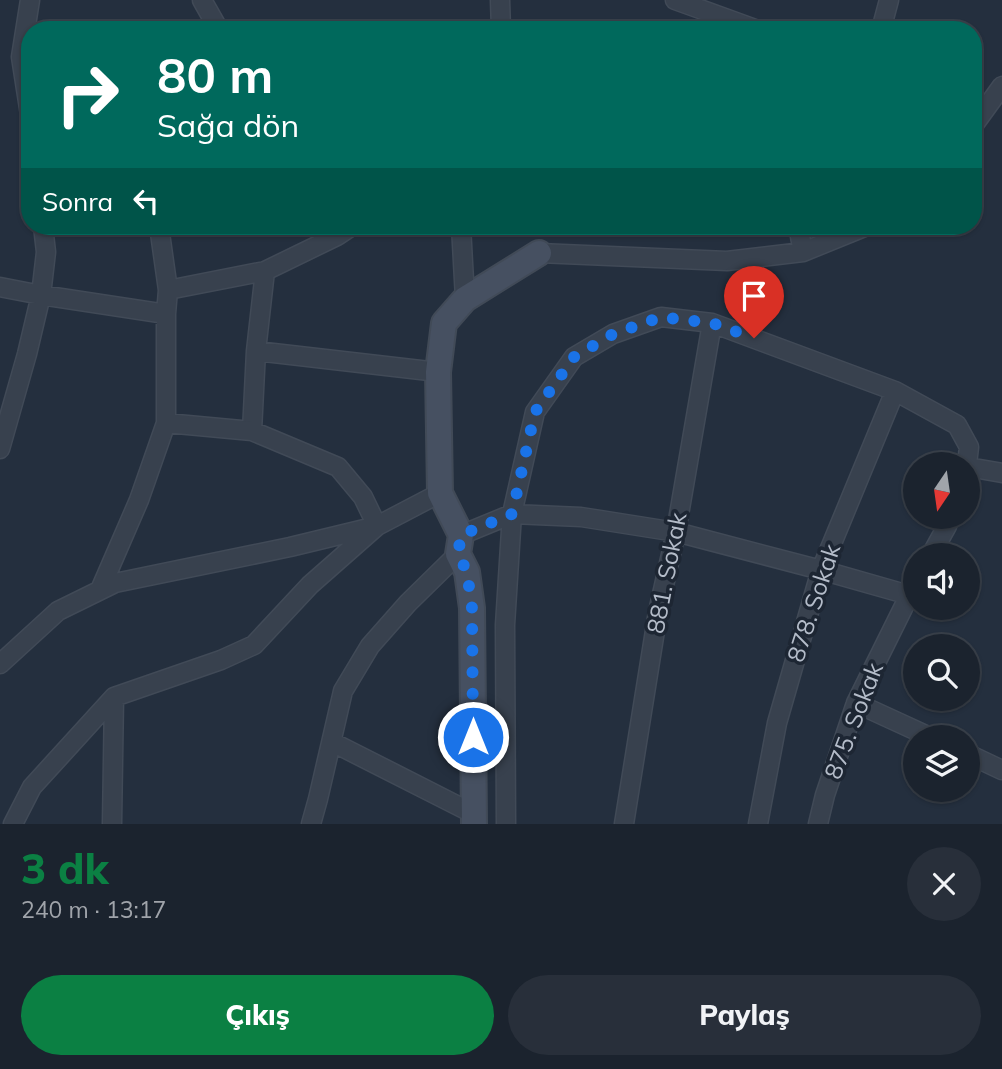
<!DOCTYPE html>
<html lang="tr">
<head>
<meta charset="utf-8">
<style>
	body { margin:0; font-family:Mulish,sans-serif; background:#282f3a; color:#f1f3f6; height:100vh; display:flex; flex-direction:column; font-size:26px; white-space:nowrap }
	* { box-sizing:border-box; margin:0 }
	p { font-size:23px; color:#a0a4aa }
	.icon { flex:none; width:38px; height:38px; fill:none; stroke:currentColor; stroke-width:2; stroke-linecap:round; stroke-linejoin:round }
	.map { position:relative; height:824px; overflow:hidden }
	.side { display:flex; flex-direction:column; background:#1b232e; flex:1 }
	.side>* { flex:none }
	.top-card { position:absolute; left:21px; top:21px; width:961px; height:214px; border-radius:28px; box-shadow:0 2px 5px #0004,0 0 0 2px #39404a; background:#00695c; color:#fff; overflow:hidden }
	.needle { width:46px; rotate:193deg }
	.controls { position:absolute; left:903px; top:452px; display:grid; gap:14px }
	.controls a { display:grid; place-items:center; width:77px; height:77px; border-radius:50%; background:#1b232e; box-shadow:0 2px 5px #0004,0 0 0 2px #39404a; font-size:35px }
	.pin { position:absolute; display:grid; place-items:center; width:60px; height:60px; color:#fff; margin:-72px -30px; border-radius:50% 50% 50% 0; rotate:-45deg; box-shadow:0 0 7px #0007 }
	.pin .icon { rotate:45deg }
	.me { position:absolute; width:77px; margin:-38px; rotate:0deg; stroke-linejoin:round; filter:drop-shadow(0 0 5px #0008) }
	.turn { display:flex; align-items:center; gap:24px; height:147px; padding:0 21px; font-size:32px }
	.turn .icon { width:91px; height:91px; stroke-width:2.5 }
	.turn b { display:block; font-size:49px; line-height:60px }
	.then { display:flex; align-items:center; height:66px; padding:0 21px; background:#0003; gap:14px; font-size:26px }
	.round { display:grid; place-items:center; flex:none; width:74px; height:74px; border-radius:37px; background:#282f3a }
	.overview { display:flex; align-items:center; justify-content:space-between; height:119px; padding:0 21px }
	h1 { font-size:42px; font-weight:800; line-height:52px; color:#0b8043 }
	.primary-button { display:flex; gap:14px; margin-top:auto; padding:14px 21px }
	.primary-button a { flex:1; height:80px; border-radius:42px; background:#0b8043; color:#fff; font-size:28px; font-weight:800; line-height:80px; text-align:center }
	.primary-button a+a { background:#282f3a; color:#f1f3f6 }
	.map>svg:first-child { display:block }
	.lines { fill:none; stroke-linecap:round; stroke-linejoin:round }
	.street-casing { stroke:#414a57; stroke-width:21 }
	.secondary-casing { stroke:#414a57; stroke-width:28 }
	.street { stroke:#38414e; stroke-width:18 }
	.secondary { stroke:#465061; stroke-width:24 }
	.route { stroke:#1a73e8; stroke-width:12; stroke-dasharray:0 21.6 }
	.labels { text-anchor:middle; stroke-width:7; stroke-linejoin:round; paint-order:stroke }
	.street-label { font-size:24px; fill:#b4bcc9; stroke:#1d2633 }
</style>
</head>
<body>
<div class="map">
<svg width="1002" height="824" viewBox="0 0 1002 824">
	<rect width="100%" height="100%" fill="#242f3e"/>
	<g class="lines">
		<defs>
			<path id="street" d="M202,0L219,30
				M500,0L501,30
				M675,0L758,30
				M881,30L889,0
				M30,115L21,57L30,0
				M973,126L1002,86
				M461,226L465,299
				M798,226L803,252
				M539,253L727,261L803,252L867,226
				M0,287L41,295L166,314
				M168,290L265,271L337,236L352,226
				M256,351L438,372
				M252,431L256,351L265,271
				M0,449L27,354L41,295L46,252L43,226
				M968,467L1002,473
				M461,535L512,514L581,517L676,532L821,570L909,595
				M931,555L947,526L950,516
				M100,590L139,500L166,423V314L168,290L159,226
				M0,664L58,611L115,583L290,547L377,526L363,497L338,467L252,431L166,423
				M856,703L930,737
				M332,742L474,814
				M968,754L1002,770
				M13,824L32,787L114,697L221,660L254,645L310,585L377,526L440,493
				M112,824L114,697
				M311,824L318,799L343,691L370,646L408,603L458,554
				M506,824L505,625L512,514L535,412L574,357L613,334L661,317L712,323L895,391L957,425L969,447L967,464
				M624,824L658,612L676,532L712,323
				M758,824L777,723L821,570L895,391
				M818,824L825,795L856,703L915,584"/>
			<path id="secondary" d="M474,824L472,608L467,572L458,554L461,535L440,493L438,372L444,323L465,299L539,253"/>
		</defs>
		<!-- street casing -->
		<use href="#street" class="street-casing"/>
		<!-- secondary casing -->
		<use href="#secondary" class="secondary-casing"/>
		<!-- street -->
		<use href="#street" class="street"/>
		<!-- secondary -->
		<use href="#secondary" class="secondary"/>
	</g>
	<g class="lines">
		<!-- route -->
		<path class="route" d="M473,737L472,608L467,572L458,554L461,535L512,514L535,412L574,357L613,334L661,317L712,323L754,338"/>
	</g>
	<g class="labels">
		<!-- street labels -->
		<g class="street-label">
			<text transform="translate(667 573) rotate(-79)" y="8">881. Sokak</text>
			<text transform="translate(814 603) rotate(-72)" y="8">878. Sokak</text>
			<text transform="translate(854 721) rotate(-69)" y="8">875. Sokak</text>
		</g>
	</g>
</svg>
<div class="controls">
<a><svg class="needle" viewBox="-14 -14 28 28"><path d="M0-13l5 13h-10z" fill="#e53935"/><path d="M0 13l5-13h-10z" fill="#a0a4aa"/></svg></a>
<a><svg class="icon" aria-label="sound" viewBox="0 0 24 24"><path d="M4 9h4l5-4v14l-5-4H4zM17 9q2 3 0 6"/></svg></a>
<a><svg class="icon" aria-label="search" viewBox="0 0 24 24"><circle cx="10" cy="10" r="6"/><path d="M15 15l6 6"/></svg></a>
<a><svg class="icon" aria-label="layers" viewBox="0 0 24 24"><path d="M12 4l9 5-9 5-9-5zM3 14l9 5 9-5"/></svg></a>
</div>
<div class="pin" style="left:754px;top:338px;background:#d93025"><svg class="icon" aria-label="arrive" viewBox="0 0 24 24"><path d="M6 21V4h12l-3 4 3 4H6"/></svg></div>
<svg class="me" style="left:473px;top:737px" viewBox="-20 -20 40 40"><circle r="17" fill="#1a73e8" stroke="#fff" stroke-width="3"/><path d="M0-11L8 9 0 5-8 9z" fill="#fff"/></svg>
<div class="top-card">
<div class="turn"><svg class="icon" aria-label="right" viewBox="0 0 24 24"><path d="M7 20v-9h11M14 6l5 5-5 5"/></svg><div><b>80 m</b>Sağa dön</div></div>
<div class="then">Sonra<svg class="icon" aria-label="left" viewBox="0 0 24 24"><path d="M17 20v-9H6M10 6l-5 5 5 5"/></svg></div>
</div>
</div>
<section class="side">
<div class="overview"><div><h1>3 dk</h1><p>240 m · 13:17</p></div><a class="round"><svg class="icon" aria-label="close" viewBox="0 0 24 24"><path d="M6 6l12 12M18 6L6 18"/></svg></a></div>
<div class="primary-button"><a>Çıkış</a><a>Paylaş</a></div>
</section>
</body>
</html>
